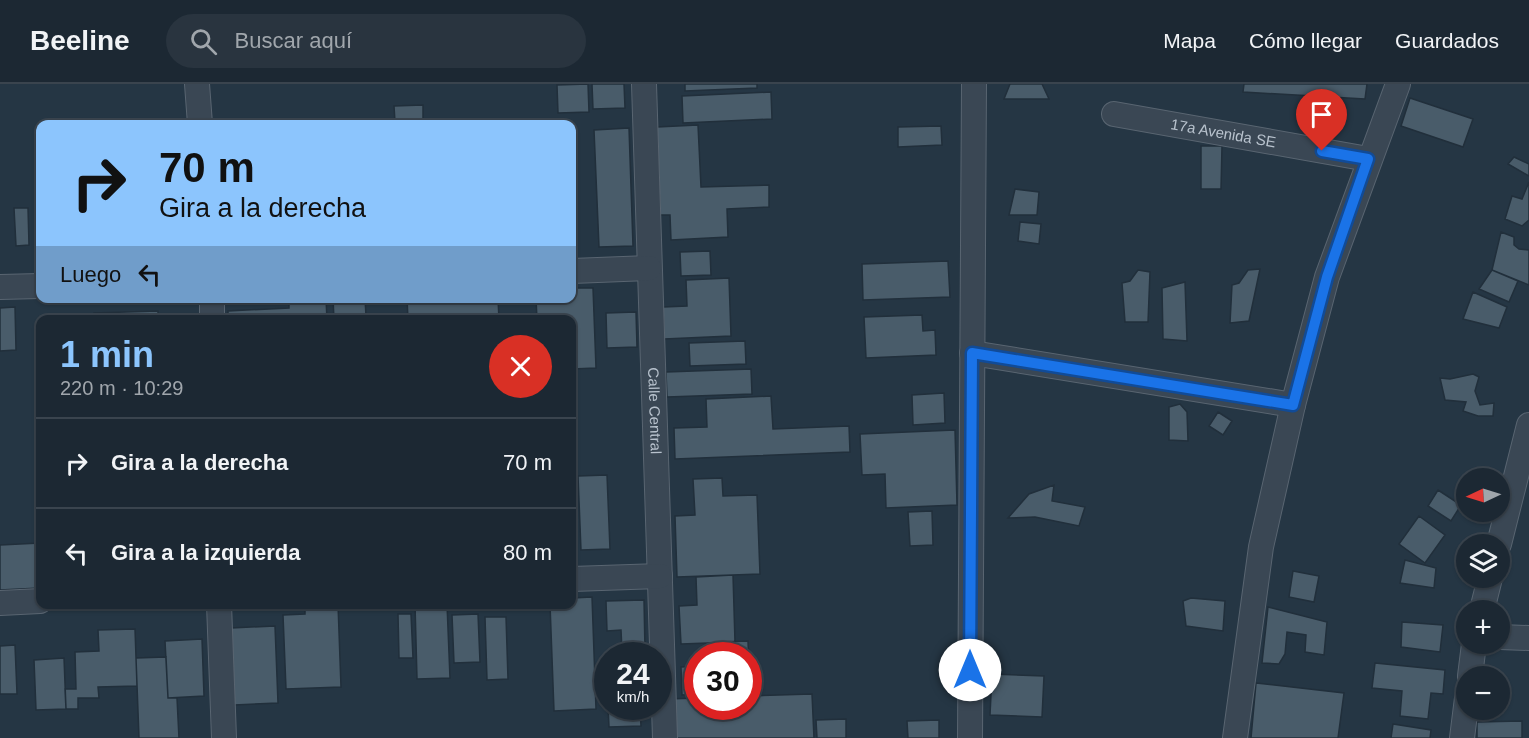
<!DOCTYPE html>
<html lang="es">
<head>
<meta charset="utf-8">
<style>
	body { margin:0; font-family:Arial,sans-serif; background:#29343f; color:#f1f3f6; height:100vh; display:flex; flex-direction:column; font-size:22px; white-space:nowrap }
	* { box-sizing:border-box; margin:0 }
	p { font-size:20px; color:#a0a6ac }
	.icon { flex:none; width:33px; height:33px; fill:none; stroke:currentColor; stroke-width:2; stroke-linecap:round; stroke-linejoin:round }
	.map { position:relative; flex:1; overflow:hidden }
	.sheet { position:absolute; left:36px; top:231px; width:540px; height:294px; display:flex; flex-direction:column; background:#1c2833; border-radius:12px; box-shadow:0 2px 4px #0004,0 0 0 2px #3a444e }
	.sheet>* { flex:none }
	.banner { position:absolute; left:36px; top:36px; width:540px; height:183px; border-radius:12px; box-shadow:0 2px 4px #0004,0 0 0 2px #3a444e; background:#8cc5fd; color:#111; overflow:hidden }
	.needle { width:39px; rotate:266deg }
	.buttons { position:absolute; left:1456px; top:384px; display:grid; gap:12px }
	.buttons a { display:grid; place-items:center; width:54px; height:54px; border-radius:50%; background:#1c2833; box-shadow:0 2px 4px #0004,0 0 0 2px #3a444e; font-size:30px }
	.speed { position:absolute; left:594px; top:558px; display:flex; gap:12px; font-size:30px; font-weight:700; text-align:center }
	.speed>* { display:grid; place-content:center; width:78px; height:78px; border-radius:50%; background:#1c2833; box-shadow:0 2px 4px #0004,0 0 0 2px #3a444e; line-height:1 }
	.speed small { font-size:15px; font-weight:400 }
	.speed .limit { border:9px solid #d22; background:#fff; color:#111 }
	.pin { position:absolute; display:grid; place-items:center; width:51px; height:51px; color:#fff; margin:-62px -26px; border-radius:50% 50% 50% 0; rotate:-45deg; box-shadow:0 0 6px #0007 }
	.pin .icon { rotate:45deg }
	.me { position:absolute; width:66px; margin:-33px; rotate:0deg; stroke-linejoin:round; filter:drop-shadow(0 0 4px #0008) }
	.turn { display:flex; align-items:center; gap:21px; height:126px; padding:0 24px; font-size:27px }
	.turn .icon { width:78px; height:78px; stroke-width:2.5 }
	.turn b { display:block; font-size:42px; line-height:51px }
	.then { display:flex; align-items:center; height:57px; padding:0 24px; background:#0003; gap:12px; font-size:22px }
	.round { display:grid; place-items:center; flex:none; width:63px; height:63px; border-radius:32px; background:#29343f }
	.summary { display:flex; align-items:center; justify-content:space-between; height:102px; padding:0 24px }
	h1 { font-size:36px; font-weight:700; line-height:45px; color:#8cc5fd }
	ul { padding:0; list-style:none }
	li { display:flex; align-items:center; gap:18px; height:90px; padding:0 24px; border-top:2px solid #3a444e }
	li div { flex:1 }
	li b { display:block; font-size:22px }
	li em { font-style:normal }
	header { display:flex; align-items:center; gap:36px; box-sizing:border-box; height:84px; padding:0 30px; background:#1c2833; border-bottom:2px solid #3a444e }
	header strong { font-size:28px }
	nav { display:flex; gap:33px; margin-inline-start:auto; font-size:21px }
	.search { width:420px; height:54px; background:#29343f; display:flex; align-items:center; gap:15px; box-sizing:border-box; padding:0 21px; border-radius:33px; color:#a0a6ac; font-size:22px }
	.map>svg:first-child { display:block }
	.building { fill:#495c6a; stroke:#212f3b; stroke-width:1.5 }
	.lines { fill:none; stroke-linecap:round; stroke-linejoin:round }
	.street-casing { stroke:#596571; stroke-width:26 }
	.street { stroke:#3a4754; stroke-width:24 }
	.route-casing { stroke:#114b97; stroke-width:15 }
	.route { stroke:#1a73e8; stroke-width:10 }
	.labels { text-anchor:middle; stroke-width:4.5; stroke-linejoin:round; paint-order:stroke }
	.street-label { font-size:15px; fill:#b8c2cd; stroke:#1f2d39 }
</style>
</head>
<body>
<header>
<strong>Beeline</strong>
<div class="search"><svg class="icon" aria-label="search" viewBox="0 0 24 24"><circle cx="10" cy="10" r="6"/><path d="M15 15l6 6"/></svg>Buscar aquí</div>
<nav><a>Mapa</a><a>Cómo llegar</a><a>Guardados</a></nav>
</header>
<div class="map">
<svg width="1529" height="654" viewBox="0 0 1529 654">
	<rect width="100%" height="100%" fill="#253644"/>
	<!-- building -->
	<path class="building" d="M588,0L589,28L558,29L557,1Z
		M592,0H624L625,24L593,25Z
		M685,0H757V4L685,7Z
		M1010,0H1042L1049,15H1004Z
		M1244,0H1367L1365,15L1243,8Z
		M771,8L772,35L683,39L682,12Z
		M1410,14L1473,35L1463,63L1401,42Z
		M423,21V37L395,38L394,22Z
		M698,41L701,103L769,101V123L727,125L728,153L671,156L670,131H660L657,43Z
		M941,42L942,61L898,63V43Z
		M629,44L633,162L599,163L594,46Z
		M1201,62H1222L1221,105H1201Z
		M1514,73L1529,80V92L1508,80Z
		M1529,98V136L1522,142L1505,135L1512,112L1522,115Z
		M1015,105L1039,108L1037,131H1009Z
		M14,124H28L29,161L16,162Z
		M1020,138L1041,140L1039,160L1018,157Z
		M1501,148L1514,153V161L1519,165L1529,166V201L1492,186Z
		M710,167L711,191L681,192L680,168Z
		M948,177L950,213L863,216L862,180Z
		M1260,185L1249,237L1230,239L1232,201L1239,199L1248,186Z
		M1138,186L1150,188L1148,238H1125L1122,199L1130,197Z
		M1492,186L1518,197L1509,218L1479,205Z
		M729,194L731,252L664,255L663,223L687,222L686,196Z
		M1185,198L1187,257L1163,255L1162,204Z
		M572,204H593L596,284L572,285V236H537L536,214H572Z
		M1473,208L1507,223L1499,244L1463,235Z
		M326,214L327,236H228V227L289,224V215Z
		M333,214H365L366,232L394,231V236H334Z
		M407,214H498L499,236H408Z
		M15,223L16,266L0,267V224Z
		M158,227V236H94V229Z
		M636,228L637,263L607,264L606,229Z
		M922,231L923,247L935,246L936,271L866,274L864,233Z
		M745,257L746,280L690,282L689,259Z
		M751,285L752,310L667,313L666,288Z
		M1473,290L1479,293L1475,307L1480,321L1494,319L1493,332H1478L1463,327L1466,318L1445,316L1440,294L1450,295Z
		M944,309L945,339L913,341L912,311Z
		M771,312L773,345L849,342L850,368L675,375L674,344L707,343L706,315Z
		M1180,320L1187,328L1188,357L1169,356V323Z
		M1218,328L1232,337L1223,351L1209,342Z
		M955,346L957,421L886,424L885,390L862,391L860,350Z
		M607,391L610,465L581,466L578,392Z
		M722,394L723,412L757,411L760,490L677,493L675,432L695,431L693,395Z
		M1054,401L1052,417L1085,423L1079,442L1035,433L1008,434L1029,410Z
		M1438,406L1461,421L1451,437L1428,422Z
		M932,427L933,461L910,462L908,428Z
		M1419,432L1445,451L1425,479L1399,460Z
		M40,459V504L0,506V461Z
		M1405,476L1436,484L1434,504L1400,499Z
		M1293,487L1319,492L1314,518L1289,513Z
		M733,491L735,558L681,560L679,522L697,521L696,493Z
		M592,513L596,625L554,627L550,520H572V514Z
		M1191,514L1225,517L1223,547L1186,542L1183,517Z
		M644,516L645,566L622,567L621,546L607,547L606,517Z
		M305,520H338L341,603L286,605L283,531L305,530Z
		M415,520H447L450,594L417,595Z
		M1268,523L1327,538L1324,571L1305,568L1306,551L1287,548L1285,570L1279,580L1262,579Z
		M398,530H411L413,574H399Z
		M478,530L480,578L454,579L452,531Z
		M485,533H506L508,595L487,596Z
		M1402,538L1443,541L1440,568L1401,563Z
		M275,542L278,619L234,621L231,544Z
		M135,545L137,602L98,603L99,614H78V625H66L65,605H76L75,568L99,567L98,546Z
		M202,555L204,612L168,614L165,557Z
		M748,557L750,608H748V572H721V558Z
		M15,561L17,610H0V562Z
		M166,573L168,614H177L179,654H139L136,574Z
		M64,574L66,625L36,626L34,576Z
		M1375,579L1445,586L1443,610L1431,609L1428,635L1400,632L1402,607L1372,604Z
		M698,582V610L682,611L681,583Z
		M992,590L1044,592L1042,633L990,631Z
		M1256,599L1344,609L1338,654H1251Z
		M812,610L814,654H668L667,615L698,614V622H748V612Z
		M608,622H640L641,642L609,643Z
		M846,635V654H817L816,636Z
		M939,636V654H908L907,637Z
		M1522,637V654H1477V638Z
		M1393,640L1431,646L1430,654H1391Z"/>
	<g class="lines">
		<defs>
			<g id="street">
				<path d="M197,0L200,40"/>
				<path id="s1" d="M644,0L665,654"/>
				<path id="s2" d="M1114,30L1368,75"/>
				<path d="M572,187L649,184"/>
				<path d="M0,203L40,202"/>
				<path d="M212,214V236"/>
				<path d="M972,269L1293,321"/>
				<path d="M1499,460L1529,341"/>
				<path d="M572,495L660,492"/>
				<path d="M0,519L40,517"/>
				<path d="M219,520L224,654"/>
				<path d="M1482,526L1490,494"/>
				<path d="M1500,553L1529,554"/>
				<path d="M1470,592L1474,560"/>
				<path d="M970,654L974,0"/>
				<path d="M1235,654L1261,463L1293,321L1327,193L1398,0"/>
				<path d="M1462,654L1467,614"/>
			</g>
		</defs>
		<!-- street casing -->
		<use href="#street" class="street-casing"/>
		<!-- street -->
		<use href="#street" class="street"/>
	</g>
	<g class="lines">
		<defs>
			<path id="route" d="M970,586L972,269L1293,321L1327,193L1368,75L1322,67"/>
		</defs>
		<!-- route casing -->
		<use href="#route" class="route-casing"/>
		<!-- route -->
		<use href="#route" class="route"/>
	</g>
	<g class="labels">
		<!-- street labels -->
		<g class="street-label">
			<text dy="5" stroke="none"><textPath href="#s2" startOffset="111">17a Avenida SE</textPath></text>
			<text dy="5" stroke="none"><textPath href="#s1" startOffset="327">Calle Central</textPath></text>
		</g>
	</g>
</svg>
<div class="buttons">
<a><svg class="needle" viewBox="-14 -14 28 28"><path d="M0-13l5 13h-10z" fill="#e53935"/><path d="M0 13l5-13h-10z" fill="#a0a6ac"/></svg></a>
<a><svg class="icon" aria-label="layers" viewBox="0 0 24 24"><path d="M12 4l9 5-9 5-9-5zM3 14l9 5 9-5"/></svg></a>
<a>+</a>
<a>−</a>
</div>
<div class="speed"><div>24<small>km/h</small></div><div class="limit">30</div></div>
<div class="pin" style="left:1322px;top:67px;background:#d93025"><svg class="icon" aria-label="arrive" viewBox="0 0 24 24"><path d="M6 21V4h12l-3 4 3 4H6"/></svg></div>
<svg class="me" style="left:970px;top:586px" viewBox="-20 -20 40 40"><circle r="19" fill="#fff"/><path d="M0-13L10 11 0 6-10 11z" fill="#1a73e8"/></svg>
<div class="banner">
<div class="turn"><svg class="icon" aria-label="right" viewBox="0 0 24 24"><path d="M7 20v-9h11M14 6l5 5-5 5"/></svg><div><b>70 m</b>Gira a la derecha</div></div>
<div class="then">Luego<svg class="icon" aria-label="left" viewBox="0 0 24 24"><path d="M17 20v-9H6M10 6l-5 5 5 5"/></svg></div>
</div>
<section class="sheet">
<div class="summary"><div><h1>1 min</h1><p>220 m · 10:29</p></div><a class="round" style="background:#d93025;color:#fff"><svg class="icon" aria-label="close" viewBox="0 0 24 24"><path d="M6 6l12 12M18 6L6 18"/></svg></a></div>
<ul>
<li><svg class="icon" aria-label="right" viewBox="0 0 24 24"><path d="M7 20v-9h11M14 6l5 5-5 5"/></svg><div><b>Gira a la derecha</b></div><em>70 m</em></li>
<li><svg class="icon" aria-label="left" viewBox="0 0 24 24"><path d="M17 20v-9H6M10 6l-5 5 5 5"/></svg><div><b>Gira a la izquierda</b></div><em>80 m</em></li>
</ul>
</section>
</div>
</body>
</html>
